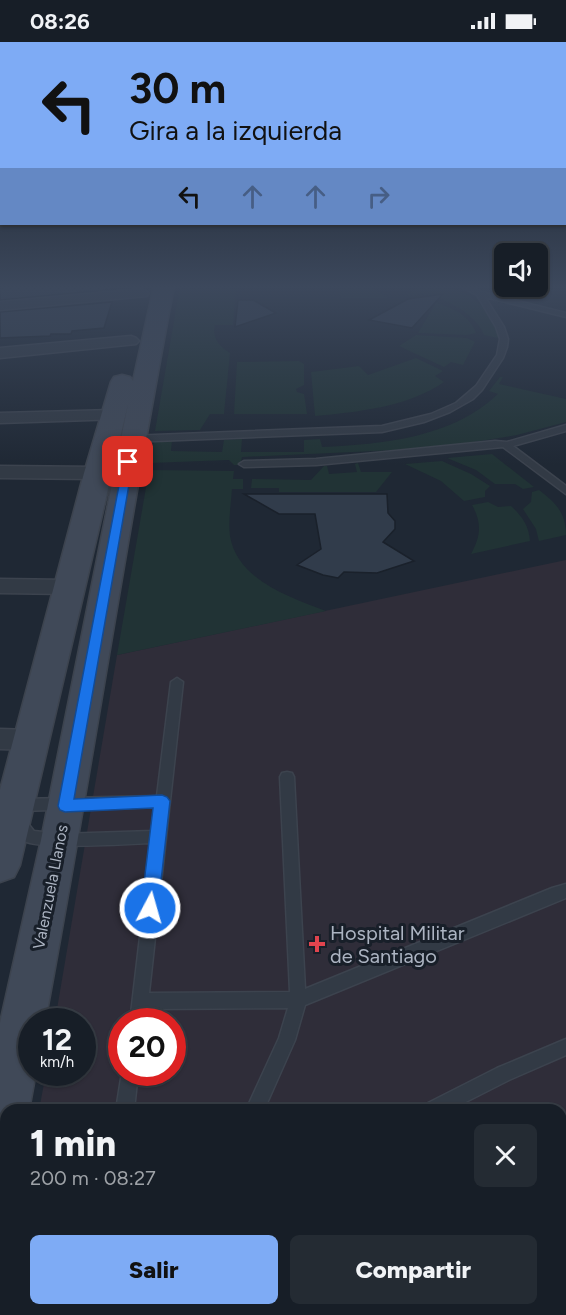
<!DOCTYPE html>
<html lang="es">
<head>
<meta charset="utf-8">
<style>
	body { margin:0; font-family:Figtree,sans-serif; background:#242b33; color:#f1f3f6; height:100vh; display:flex; flex-direction:column; font-size:22px; white-space:nowrap }
	* { box-sizing:border-box; margin:0 }
	p { font-size:20px; color:#9ea2a7 }
	.icon { flex:none; width:33px; height:33px; fill:none; stroke:currentColor; stroke-width:2; stroke-linecap:round; stroke-linejoin:round }
	.map { position:relative; flex:1; overflow:hidden }
	.side { position:absolute; left:0px; top:1062px; width:567px; height:212px; display:flex; flex-direction:column; background:#171e27; border-radius:18px 18px 0 0; box-shadow:0 2px 4px #0004,0 0 0 2px #363c44 }
	.side>* { flex:none }
	.top-card { position:absolute; left:0px; top:0px; width:567px; height:183px; box-shadow:0 2px 4px #0004,0 0 0 2px #363c44; background:#7eabf5; color:#111; overflow:hidden }
	.buttons { position:absolute; left:494px; top:201px; display:grid; gap:12px }
	.buttons a { display:grid; place-items:center; width:54px; height:54px; border-radius:9px; background:#171e27; box-shadow:0 2px 4px #0004,0 0 0 2px #363c44; font-size:30px }
	.speed { position:absolute; left:18px; top:966px; display:flex; gap:12px; font-size:30px; font-weight:700; text-align:center }
	.speed>* { display:grid; place-content:center; width:78px; height:78px; border-radius:50%; background:#171e27; box-shadow:0 2px 4px #0004,0 0 0 2px #363c44; line-height:1 }
	.speed small { font-size:15px; font-weight:400 }
	.speed .limit { border:9px solid #d22; background:#fff; color:#111 }
	.pin { position:absolute; display:grid; place-items:center; width:51px; height:51px; color:#fff; margin:-26px; border-radius:12px; box-shadow:0 3px 9px #0006 }
	.me { position:absolute; width:66px; margin:-33px; rotate:6deg; stroke-linejoin:round; filter:drop-shadow(0 0 4px #0008) }
	.turn { display:flex; align-items:center; gap:21px; height:126px; padding:0 30px; font-size:27px }
	.turn .icon { width:78px; height:78px; stroke-width:2.5 }
	.turn b { display:block; font-size:42px; line-height:51px }
	.lanes { display:flex; align-items:center; height:57px; padding:0 30px; background:#0003; justify-content:center; gap:30px; direction:ltr }
	.lanes .off { opacity:.35 }
	.round { display:grid; place-items:center; flex:none; width:63px; height:63px; border-radius:9px; background:#242b33 }
	.head { display:flex; align-items:center; justify-content:space-between; height:102px; padding:0 30px }
	h1 { font-size:36px; font-weight:800; line-height:45px }
	.cta { display:flex; gap:12px; margin-top:auto; padding:12px 30px }
	.cta a { flex:1; height:69px; border-radius:9px; background:#7eabf5; color:#111; font-size:24px; font-weight:800; line-height:69px; text-align:center }
	.cta a+a { background:#242b33; color:#f1f3f6 }
	.status { display:flex; justify-content:space-between; align-items:center; height:42px; padding:0 30px; background:#171e27; direction:ltr }
	.status svg { height:16px; fill:currentColor }
	.map>svg:first-child { display:block }
	.medical { fill:#2f2d39; fill-rule:evenodd }
	.green { fill:#213335 }
	.building { fill:#313c4b; stroke:#1a212b; stroke-width:1.5 }
	.lines { fill:none; stroke-linecap:round; stroke-linejoin:round }
	.lane-casing { stroke:#3c434e; stroke-width:3 }
	.street-casing { stroke:#3c434e; stroke-width:3 }
	.secondary-casing { stroke:#3c434e; stroke-width:3 }
	.lane { fill:#323a45; fill-rule:evenodd }
	.street { fill:#323a45; fill-rule:evenodd }
	.secondary { fill:#404958; fill-rule:evenodd }
	.route { fill:#1a73e8; stroke:#114b97; stroke-width:1.5 }
	.health-dot { fill:#e0444e; stroke:#181f29; stroke-width:2 }
	.labels { text-anchor:middle; stroke-width:6; stroke-linejoin:round; paint-order:stroke }
	.street-label { font-size:16px; fill:#acb4c2; stroke:#181f29 }
	.near-poi-label { font-size:20px; fill:#acb4c2; stroke:#181f29; text-anchor:start }
</style>
</head>
<body>
<div class="status"><b>08:26</b><svg viewBox="0 0 49 12"><path d="M0 12V9h3v3zM5 12V6h3v6zM10 12V3h3v9zM15 12V0h3v12zM26 1h20v11H26zM47 4h2v5h-2z"/></svg></div>
<div class="map">
<svg width="566" height="1273" viewBox="0 0 566 1273">
	<rect width="100%" height="100%" fill="#1f2834"/>
	<!-- medical -->
	<path class="medical" d="M566,518V1273H3L6,1258V1268H561V1068H39L46,1031L82,1030V980L55,979L117,613ZM122,980H172V1030H122Z"/>
	<!-- green -->
	<path class="green" d="M180,244H236L233,283H215C212,297 219,304 230,311L224,372H210L200,388L155,389Z
		M340,244C357,244 375,243 388,256H341Z
		M422,244C451,244 473,249 489,274C494,282 499,287 498,296L484,293C476,272 447,257 426,253C419,251 413,254 407,253Z
		M436,261C452,265 471,275 476,291L467,293L418,291Z
		M416,293L467,296L475,300L463,323L451,320L444,325L399,304Z
		M416,316L443,329L435,334L444,340C408,365 358,370 315,374L311,330L359,324L368,333Z
		M299,319L304,322V343L296,347L297,350L304,352L307,372H234L237,320Z
		M500,335H503L499,342L566,357V380L517,393L399,412L397,408L242,415L240,423H234L229,418L150,421L154,399L172,398L171,409L222,410L224,398L242,397L241,410H304V398L320,397L322,405C383,402 452,396 498,352L489,349Z
		M492,412L534,445L523,447L515,442H495L476,428L447,416Z
		M442,419L471,432L490,444L485,449V455L464,459L441,439L405,422Z
		M358,421L361,430H392L376,450H279V446H251L252,437L311,438L324,424H327L329,432L357,430L355,422Z
		M149,428L234,429L233,437H243V447H232C231,462 228,479 230,494C237,538 290,555 326,569L117,613Z
		M539,448C556,461 566,471 566,493L539,499L536,487L523,467L531,460L532,450Z
		M488,460L498,465L511,464C522,474 529,484 530,499L471,512C481,494 482,481 472,463Z"/>
	<!-- building -->
	<path class="building" d="M0,244H116L115,247L0,258Z
		M443,252L412,286L369,278L408,257Z
		M238,258H253L276,271L235,285Z
		M112,260L104,286L72,289L71,292H51L50,294L0,296V270Z
		M244,452H387L388,471L395,479V487L383,500L414,519L377,531L344,530L338,536L323,533L297,523L321,507L315,472H279Z"/>
	<g class="lines">
		<defs>
			<path id="lane" d="M459,244H469L482,250L566,271V275L485,255L504,285L508,297L507,305L503,316L482,348L473,357L450,370L424,380L382,390L130,400L126,397L130,394L382,384L431,372L456,361L476,344L497,313L500,297L496,285L477,253Z
				M566,383V389L513,404L566,444V452L503,405L316,423L244,425L239,422L244,419L316,417L495,399L507,400Z
				M177,636L183,640L149,951L290,950L280,735L282,731L287,730L292,731L294,735L305,947L552,846L566,842V856L305,963L295,998L264,1068H246L279,996L288,966L148,967L146,980H130L151,801C131,802 37,808 25,799C20,795 14,786 11,780L13,776C23,772 28,782 34,789L60,792L153,789L156,765L19,769L14,767L12,763L14,759L19,757L157,754L171,640Z
				M566,997V1013L509,1038L450,1068H423L426,1062L497,1026Z
				M122,1030H138L134,1068H116Z
				M94,1268H114V1273H94Z"/>
			<path id="street" d="M142,247L149,251L147,254L0,268V260Z
				M131,294L136,296L139,299L136,302L0,316V306Z
				M114,368L120,369L123,373L120,377L0,381V371Z
				M0,424L97,425L104,427L106,431L104,435L97,437L0,436Z
				M0,537L69,538L77,540L80,545L77,550L69,552L0,551Z
				M0,687L30,688L39,691L43,698L39,705L30,708L0,707Z"/>
			<path id="secondary" d="M154,244H174C127,489 91,735 45,980H32V1030H36L29,1068H6V1113L0,1115V981L41,798L128,362L20,823L14,835L0,840V748L84,431L111,340L114,335L122,333L130,335L133,339Z"/>
		</defs>
		<!-- lane casing -->
		<use href="#lane" class="lane-casing"/>
		<!-- street casing -->
		<use href="#street" class="street-casing"/>
		<!-- secondary casing -->
		<use href="#secondary" class="secondary-casing"/>
		<!-- lane -->
		<use href="#lane" class="lane"/>
		<!-- street -->
		<use href="#street" class="street"/>
		<!-- secondary -->
		<use href="#secondary" class="secondary"/>
	</g>
	<!-- sky -->
	<linearGradient id="sky" x2="0" y2="1"><stop stop-color="#11161d"/><stop offset="0.58" stop-color="#3c485c"/><stop offset="1" stop-color="#3c485c" stop-opacity="0"/></linearGradient>
	<rect width="566" height="423" fill="url(#sky)"/>
	<!-- route -->
	<path class="route" d="M124,417L133,420L74,757L162,753L167,755L170,759L158,866L156,871L150,873L144,871L141,866L153,766L65,770L60,768L58,764Z"/>
	<!-- markers -->
	<path class="health-dot" d="M314 893h6v6h6v6h-6v6h-6v-6h-6v-6h6z"/>
	<g class="labels">
		<!-- street labels -->
		<g class="street-label">
			<text transform="translate(50 845) rotate(-79)" y="6">Valenzuela Llanos</text>
		</g>
		<!-- near-poi labels -->
		<g class="near-poi-label">
			<text x="330" y="898">Hospital Militar<tspan x="330" dy="23">de Santiago</tspan></text>
		</g>
	</g>
</svg>
<div class="buttons">
<a><svg class="icon" aria-label="sound" viewBox="0 0 24 24"><path d="M4 9h4l5-4v14l-5-4H4zM17 9q2 3 0 6"/></svg></a>
</div>
<div class="speed"><div>12<small>km/h</small></div><div class="limit">20</div></div>
<div class="pin" style="left:128px;top:420px;background:#d93025"><svg class="icon" aria-label="arrive" viewBox="0 0 24 24"><path d="M6 21V4h12l-3 4 3 4H6"/></svg></div>
<svg class="me" style="left:150px;top:866px" viewBox="-20 -20 40 40"><circle r="17" fill="#1a73e8" stroke="#fff" stroke-width="3"/><path d="M0-11L8 9 0 5-8 9z" fill="#fff"/></svg>
<div class="top-card">
<div class="turn"><svg class="icon" aria-label="left" viewBox="0 0 24 24"><path d="M17 20v-9H6M10 6l-5 5 5 5"/></svg><div><b>30 m</b>Gira a la izquierda</div></div>
<div class="lanes"><svg class="icon" aria-label="left" viewBox="0 0 24 24"><path d="M17 20v-9H6M10 6l-5 5 5 5"/></svg><svg class="icon off" aria-label="ahead" viewBox="0 0 24 24"><path d="M12 20V5M6 11l6-6 6 6"/></svg><svg class="icon off" aria-label="ahead" viewBox="0 0 24 24"><path d="M12 20V5M6 11l6-6 6 6"/></svg><svg class="icon off" aria-label="right" viewBox="0 0 24 24"><path d="M7 20v-9h11M14 6l5 5-5 5"/></svg></div>
</div>
<section class="side">
<div class="head"><div><h1>1 min</h1><p>200 m · 08:27</p></div><a class="round"><svg class="icon" aria-label="close" viewBox="0 0 24 24"><path d="M6 6l12 12M18 6L6 18"/></svg></a></div>
<div class="cta"><a>Salir</a><a>Compartir</a></div>
</section>
</div>
</body>
</html>
